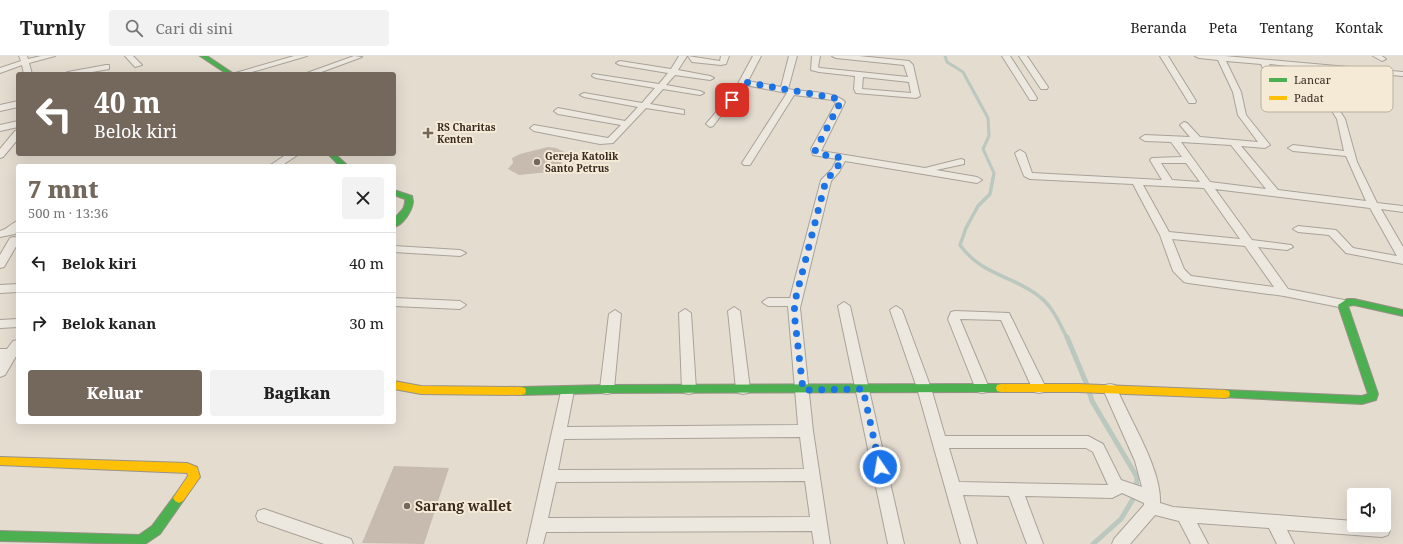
<!DOCTYPE html>
<html lang="id">
<head>
<meta charset="utf-8">
<style>
	body { margin:0; font-family:"Noto Serif",serif; background:#f2f2f2; color:#222; height:100vh; display:flex; flex-direction:column; font-size:15px; white-space:nowrap }
	* { box-sizing:border-box; margin:0 }
	p { font-size:13px; color:#767676 }
	.icon { flex:none; width:22px; height:22px; fill:none; stroke:currentColor; stroke-width:2; stroke-linecap:round; stroke-linejoin:round }
	.map { position:relative; flex:1; overflow:hidden }
	.side { position:absolute; left:16px; top:108px; width:380px; height:260px; display:flex; flex-direction:column; background:#fff; border-radius:4px; box-shadow:0 4px 16px #0002 }
	.side>* { flex:none }
	.hud { position:absolute; left:16px; top:16px; width:380px; height:84px; border-radius:4px; box-shadow:0 4px 16px #0002; background:#74685d; color:#fff; overflow:hidden }
	.tools { position:absolute; left:1347px; top:432px; display:grid; gap:8px }
	.tools a { display:grid; place-items:center; width:44px; height:44px; border-radius:4px; background:#fff; box-shadow:0 4px 16px #0002; font-size:20px }
	.pin { position:absolute; display:grid; place-items:center; width:34px; height:34px; color:#fff; margin:-17px; border-radius:8px; box-shadow:0 2px 6px #0006 }
	.me { position:absolute; width:44px; margin:-22px; rotate:348deg; stroke-linejoin:round; filter:drop-shadow(0 0 3px #0008) }
	.turn { display:flex; align-items:center; gap:14px; height:84px; padding:0 12px; font-size:18px }
	.turn .icon { width:52px; height:52px; stroke-width:2.5 }
	.turn b { display:block; font-size:28px; line-height:34px }
	.round { display:grid; place-items:center; flex:none; width:42px; height:42px; border-radius:4px; background:#f2f2f2 }
	.headline { display:flex; align-items:center; justify-content:space-between; height:68px; padding:0 12px }
	h1 { font-size:24px; font-weight:800; line-height:30px; color:#74685d }
	.button { display:flex; gap:8px; margin-top:auto; padding:8px 12px }
	.button a { flex:1; height:46px; border-radius:4px; background:#74685d; color:#fff; font-size:16px; font-weight:800; line-height:46px; text-align:center }
	.button a+a { background:#f2f2f2; color:#222 }
	ul { padding:0; list-style:none }
	li { display:flex; align-items:center; gap:12px; height:60px; padding:0 12px; border-top:1px solid #e0e0e0 }
	li div { flex:1 }
	li b { display:block; font-size:15px }
	li em { font-style:normal }
	header { display:flex; align-items:center; gap:24px; box-sizing:border-box; height:56px; padding:0 20px; background:#fff; border-bottom:1px solid #e0e0e0 }
	header strong { font-size:19px }
	nav { display:flex; gap:22px; margin-inline-start:auto; font-size:14px }
	.search { width:280px; height:36px; background:#f2f2f2; display:flex; align-items:center; gap:10px; box-sizing:border-box; padding:0 14px; border-radius:4px; color:#767676; font-size:15px }
	.map>svg:first-child { display:block }
	.lines { fill:none; stroke-linecap:round; stroke-linejoin:round }
	.stream-far2 { stroke:#bac8bf; stroke-width:3 }
	.stream-far1 { stroke:#bac8bf; stroke-width:3.5 }
	.stream { stroke:#bac8bf; stroke-width:5 }
	.building { fill:#c7bbb0 }
	.street-casing { stroke:#a9a298; stroke-width:2 }
	.fast-casing { stroke:#999188; stroke-width:2 }
	.slow-casing { stroke:#999188; stroke-width:2 }
	.street { fill:#ece8e0; fill-rule:evenodd }
	.fast { fill:#4caf50; fill-rule:evenodd }
	.slow { fill:#ffc107; fill-rule:evenodd }
	.route { stroke:#1a73e8; stroke-width:7; stroke-dasharray:0 12.6 }
	.poi-dot { fill:#74685d; stroke:#f4ead6; stroke-width:1.5 }
	.labels { text-anchor:middle; stroke-width:4; stroke-linejoin:round; paint-order:stroke }
	.far-poi-label { font-size:10px; font-weight:bold; fill:#382a20; stroke:#f4ead6; text-anchor:start }
	.near-poi-label { font-size:14px; font-weight:bold; fill:#382a20; stroke:#f4ead6; text-anchor:start }
	.key { fill:#f4ead6; stroke:#bcb09f; stroke-width:1 }
	.key-label { font-size:11px; fill:#382a20 }
</style>
</head>
<body>
<header>
<strong>Turnly</strong>
<div class="search"><svg class="icon" aria-label="search" viewBox="0 0 24 24"><circle cx="10" cy="10" r="6"/><path d="M15 15l6 6"/></svg>Cari di sini</div>
<nav><a>Beranda</a><a>Peta</a><a>Tentang</a><a>Kontak</a></nav>
</header>
<div class="map">
<svg width="1403" height="488" viewBox="0 0 1403 488">
	<rect width="100%" height="100%" fill="#e4dccf"/>
	<g class="lines">
		<!-- stream-far2 -->
		<path class="stream-far2" d="M945,0L947,6L963,16L988,62L989,80L983,93L994,117L993,123"/>
		<!-- stream-far1 -->
		<path class="stream-far1" d="M993,122L990,138L978,150L966,172L960,189C982,220 1013,219 1040,241C1053,251 1060,268 1067,282"/>
		<!-- stream -->
		<path class="stream" d="M1067,281L1087,329
			M1089,335L1092,345L1137,421L1136,438L1121,463L1093,488"/>
	</g>
	<!-- building -->
	<path class="building" d="M548,91L556,92L571,99L560,103L562,108L556,113L549,116L519,119L508,113L513,107L512,102L520,98Z
		M394,410L449,412L424,488L362,487Z"/>
	<g class="lines">
		<defs>
			<path id="street" d="M19,0H27L28,3L41,0H55L29,7L32,18H24L22,9L0,17V12L21,5Z
				M125,0H133L142,9L135,11Z
				M294,0H307L245,18H232Z
				M354,0L362,1L316,18H304Z
				M679,0H687L678,14L710,20L714,22L710,24L675,19L666,29L700,35L704,37L700,39L663,33L650,48L684,54V58L646,52L613,87L600,88L534,75L530,72L534,69L608,82L621,69L558,58L554,55L558,52L625,65L638,51L584,41L580,39L584,37L642,47L655,32L596,22L592,20L593,18L659,28L668,17L620,9L616,7L620,5L671,13Z
				M688,0L720,5L721,0H729L726,8L721,9L692,6Z
				M753,0H761L748,25L781,31L789,0H797L788,33C803,36 835,35 845,46L821,95L925,112L961,103L964,104V108L936,114L977,121L982,124L977,127L845,105L839,116L831,125L800,252L813,375L830,488H814L812,475L546,476L543,488H527L562,331L567,330L572,331L574,335L567,371L798,369L788,250H768L762,246L768,242H790L821,124L832,113L837,103L813,99L811,93L836,47L833,44L794,39L750,109H744L742,107L787,37L745,29L713,70L710,71L706,68L734,35ZM800,381L804,413L558,414L564,383ZM805,425L810,461L548,462L556,426Z
				M812,0H820L818,11L820,12L908,21L904,9L836,2L832,0H859L909,5L913,9L920,40L916,42L856,37L854,33L855,20L819,16L811,14ZM863,21L909,26L911,37L862,33Z
				M1002,0H1010L1037,42L1036,44H1030Z
				M1019,0H1027L1048,31L1047,33H1041Z
				M1160,0H1168L1196,45L1195,47H1189Z
				M1195,0H1225L1403,16V20L1313,12L1345,63L1357,106L1377,147L1403,150V156L1381,153L1403,191V208L1346,197L1329,179L1298,176L1293,173L1298,170L1336,174L1353,192L1397,200L1370,152L1215,133L1252,184L1291,189L1293,191L1287,194L1258,191L1288,233L1344,244L1350,248L1344,252L1284,240L1188,227L1184,226L1173,215L1160,179L1133,128L1030,123L1024,120L1015,97L1020,94L1025,97L1032,117L1162,124L1150,104L1152,102L1182,101L1171,86L1145,85L1140,82L1145,79L1190,81L1180,69L1184,66L1187,67L1200,81L1258,86L1238,59L1233,36L1218,4L1199,2ZM1226,5L1261,8L1281,50L1285,53L1289,50L1269,8L1305,12L1337,63L1344,95L1293,89L1288,92L1293,95L1346,100L1366,145L1278,134L1241,90L1265,92L1270,89L1246,59L1241,36ZM1181,86L1231,89L1266,133L1210,126ZM1161,107H1186L1200,126L1172,124ZM1143,129L1204,132L1240,183L1169,176ZM1172,183L1245,190L1274,231L1191,220L1184,213Z
				M1373,0H1382L1386,3L1382,5Z
				M106,9H109V13L81,18H64L68,16Z
				M18,45V51L0,55V49Z
				M18,65V71L0,75V69Z
				M18,74V83L3,101L0,102V93L15,75Z
				M287,98H299L281,110H269Z
				M18,165V175L15,178L0,181V175C8,173 11,167 18,165Z
				M14,181L18,182V187L4,211L0,212V199L10,182Z
				M394,190L460,194L466,197L460,200L394,196Z
				M18,228V236L0,237V229Z
				M394,242L460,245L466,249L460,253L394,250Z
				M844,246L850,250L904,488H888L838,250Z
				M896,250L902,254L931,332L945,380H1088L1103,388L1121,424L1142,431L1135,405L1103,333L1105,329L1110,328L1115,329L1117,333C1130,364 1162,414 1160,447L1173,451L1354,465V469L1384,468L1388,469L1390,474L1388,479L1382,481L1287,474L1294,488H1277L1269,472L1197,467L1208,488H1191L1179,465L1155,459L1130,488H1112L1114,483L1144,449V447L1122,437L1112,442L1025,440L1043,488H1027L1009,440L963,439L977,488H961L917,332L890,254ZM949,392H1086L1093,396L1108,429L959,426Z
				M734,251L740,255L750,333L748,337L743,338L738,337L736,333L728,255Z
				M685,253L691,257L696,333L694,337L689,338L684,337L682,333L679,257Z
				M615,254L621,258L614,333L612,337L607,338L602,337L600,333L609,258Z
				M955,255L1009,257L1046,332L1044,336L1039,337L1034,336L1001,264L960,263L989,332L987,336L982,337L977,336L948,263L951,256Z
				M18,263V271L0,272V264Z
				M18,284V297L5,319L0,321V293H7L13,285Z
				M264,453L351,483L353,488H324L258,465L256,460L258,455Z"/>
			<path id="fast" d="M200,0H207L234,18H227Z
				M328,98H335L348,110H340Z
				M394,134L412,140L413,146C412,155 403,169 394,171C394,169 393,166 394,164C397,156 406,156 405,143L394,139Z
				M1347,243H1354L1403,254V260L1354,249L1348,250L1378,338L1376,344L1362,348L1221,341L1220,338L1221,335L1225,334L1362,340L1368,338L1338,249Z
				M1001,328L1005,329L1006,332L1005,335L1001,336L607,337L521,339L517,338L516,335L517,332L521,331L607,329Z
				M179,437L183,439L185,442L183,445L160,478L145,488L0,485V475L139,479L152,470L175,439Z"/>
			<path id="slow" d="M394,325L421,330L521,331L525,332L526,335L525,338L521,339L421,338L394,333Z
				M1001,328H1078L1225,334L1229,335L1230,338L1229,341L1225,342L1078,336H1001L997,335L996,332L997,329Z
				M0,401L187,407L197,411L200,421L183,445L179,447L175,445L173,442L188,420L187,417L0,409Z"/>
		</defs>
		<!-- street casing -->
		<use href="#street" class="street-casing"/>
		<!-- fast casing -->
		<use href="#fast" class="fast-casing"/>
		<!-- slow casing -->
		<use href="#slow" class="slow-casing"/>
		<!-- street -->
		<use href="#street" class="street"/>
		<!-- fast -->
		<use href="#fast" class="fast"/>
		<!-- slow -->
		<use href="#slow" class="slow"/>
	</g>
	<g class="lines">
		<!-- route -->
		<path class="route" d="M732,44L744,26L835,42L841,45L815,95L819,98L842,102L836,114L826,124L796,241L794,256L803,334L863,333L880,411"/>
	</g>
	<!-- markers -->
	<g class="poi-dot">
		<path d="M426 71h4v4h4v4h-4v4h-4v-4h-4v-4h4z"/>
		<circle cx="537" cy="106" r="4"/>
		<circle cx="407" cy="450" r="4"/>
	</g>
	<g class="labels">
		<!-- far-poi labels -->
		<g class="far-poi-label">
			<text x="437" y="75">RS Charitas<tspan x="437" dy="12">Kenten</tspan></text>
			<text x="545" y="104">Gereja Katolik<tspan x="545" dy="12">Santo Petrus</tspan></text>
		</g>
		<!-- near-poi labels -->
		<g class="near-poi-label">
			<text x="415" y="455">Sarang wallet</text>
		</g>
	</g>
	<!-- legend -->
	<rect x="1261" y="10" width="132" height="46" rx="6" class="key"/>
	<rect x="1269" y="22" width="18" height="4" fill="#4caf50"/>
	<rect x="1269" y="40" width="18" height="4" fill="#ffc107"/>
	<g class="key-label">
		<text x="1294" y="28">Lancar</text>
		<text x="1294" y="46">Padat</text>
	</g>
</svg>
<div class="tools">
<a><svg class="icon" aria-label="sound" viewBox="0 0 24 24"><path d="M4 9h4l5-4v14l-5-4H4zM17 9q2 3 0 6"/></svg></a>
</div>
<div class="pin" style="left:732px;top:44px;background:#d93025"><svg class="icon" aria-label="arrive" viewBox="0 0 24 24"><path d="M6 21V4h12l-3 4 3 4H6"/></svg></div>
<svg class="me" style="left:880px;top:411px" viewBox="-20 -20 40 40"><circle r="17" fill="#1a73e8" stroke="#fff" stroke-width="3"/><path d="M0-11L8 9 0 5-8 9z" fill="#fff"/></svg>
<div class="hud">
<div class="turn"><svg class="icon" aria-label="left" viewBox="0 0 24 24"><path d="M17 20v-9H6M10 6l-5 5 5 5"/></svg><div><b>40 m</b>Belok kiri</div></div>
</div>
<section class="side">
<div class="headline"><div><h1>7 mnt</h1><p>500 m · 13:36</p></div><a class="round"><svg class="icon" aria-label="close" viewBox="0 0 24 24"><path d="M6 6l12 12M18 6L6 18"/></svg></a></div>
<ul>
<li><svg class="icon" aria-label="left" viewBox="0 0 24 24"><path d="M17 20v-9H6M10 6l-5 5 5 5"/></svg><div><b>Belok kiri</b></div><em>40 m</em></li>
<li><svg class="icon" aria-label="right" viewBox="0 0 24 24"><path d="M7 20v-9h11M14 6l5 5-5 5"/></svg><div><b>Belok kanan</b></div><em>30 m</em></li>
</ul>
<div class="button"><a>Keluar</a><a>Bagikan</a></div>
</section>
</div>
</body>
</html>
